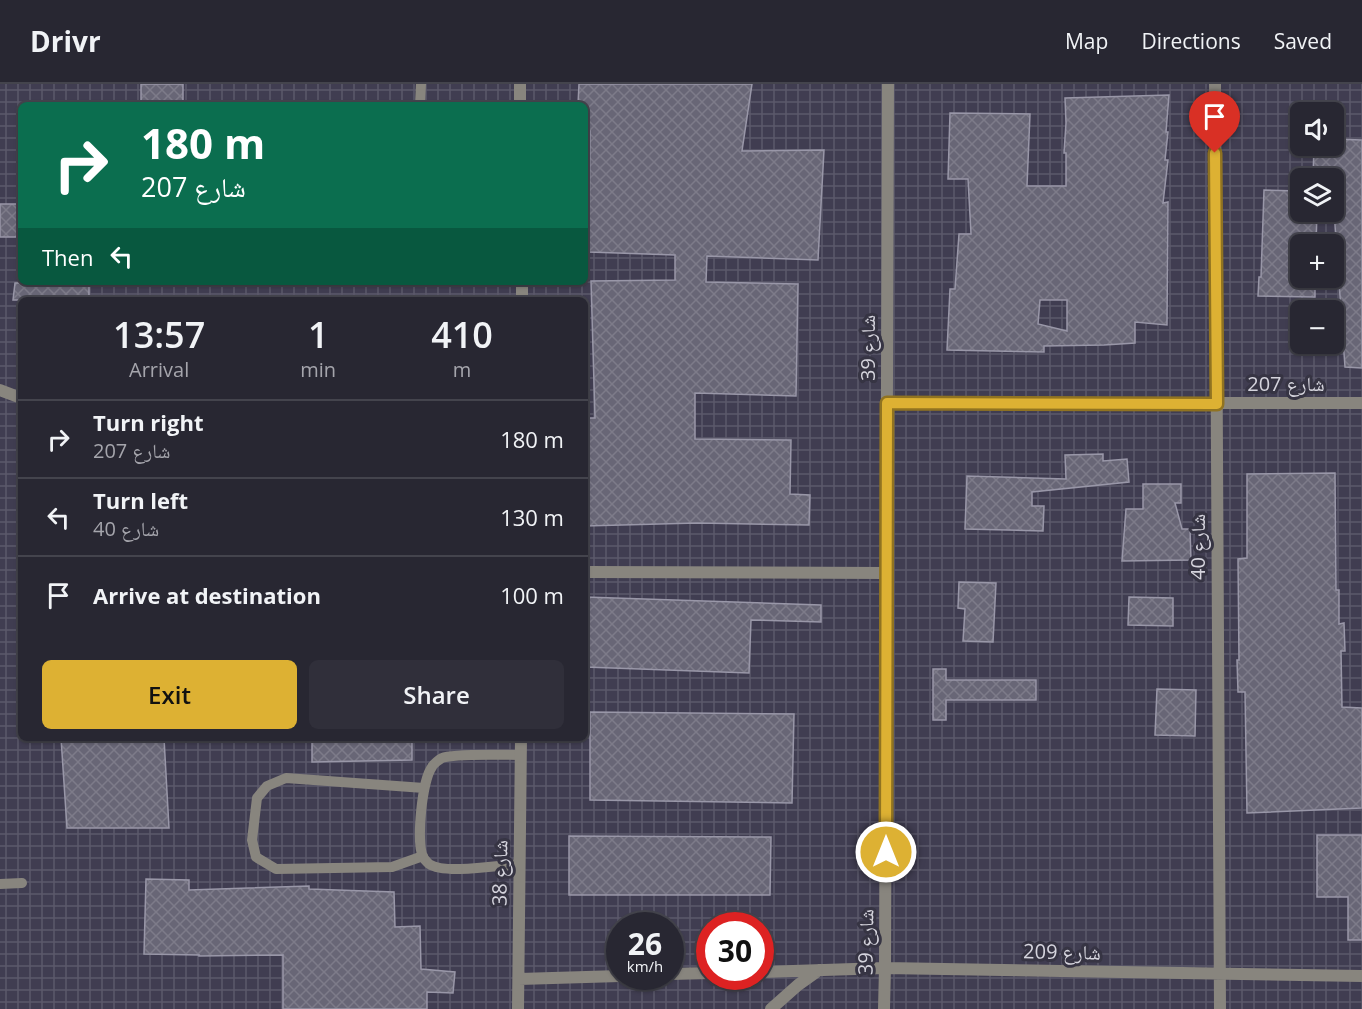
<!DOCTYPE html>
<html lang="en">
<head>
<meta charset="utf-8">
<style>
	body { margin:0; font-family:"Open Sans","Noto Naskh Arabic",sans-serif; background:#302f3a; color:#f1f3f6; height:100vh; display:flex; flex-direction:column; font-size:22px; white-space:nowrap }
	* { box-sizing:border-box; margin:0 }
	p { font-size:20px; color:#a5a5ac }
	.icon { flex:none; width:33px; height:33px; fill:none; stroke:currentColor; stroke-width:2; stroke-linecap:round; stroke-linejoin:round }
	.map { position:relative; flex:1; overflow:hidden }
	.sheet { position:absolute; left:18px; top:213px; width:570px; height:444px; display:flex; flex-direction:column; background:#282732; border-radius:9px; box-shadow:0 2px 4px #0004,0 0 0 2px #44444d }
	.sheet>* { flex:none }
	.banner { position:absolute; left:18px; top:18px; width:570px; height:183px; border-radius:9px; box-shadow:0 2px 4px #0004,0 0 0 2px #44444d; background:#0b6e4f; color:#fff; overflow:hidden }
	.buttons { position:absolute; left:1290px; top:18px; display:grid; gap:12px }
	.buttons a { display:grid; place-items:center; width:54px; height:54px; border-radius:9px; background:#282732; box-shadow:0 2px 4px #0004,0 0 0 2px #44444d; font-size:30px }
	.speed { position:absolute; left:606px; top:828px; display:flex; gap:12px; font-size:30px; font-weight:700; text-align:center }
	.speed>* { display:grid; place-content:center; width:78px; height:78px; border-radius:50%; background:#282732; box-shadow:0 2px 4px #0004,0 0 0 2px #44444d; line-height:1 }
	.speed small { font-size:15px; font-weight:400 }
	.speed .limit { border:9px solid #d22; background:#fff; color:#111 }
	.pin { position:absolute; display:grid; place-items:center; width:51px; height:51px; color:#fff; margin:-62px -26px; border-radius:50% 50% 50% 0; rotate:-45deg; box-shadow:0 0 6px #0007 }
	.pin .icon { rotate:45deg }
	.me { position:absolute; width:66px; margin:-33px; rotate:0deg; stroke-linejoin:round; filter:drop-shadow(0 0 4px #0008) }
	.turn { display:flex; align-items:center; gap:21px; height:126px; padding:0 24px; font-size:27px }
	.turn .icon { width:78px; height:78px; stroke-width:2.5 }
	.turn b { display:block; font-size:42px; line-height:51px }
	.then { display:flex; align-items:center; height:57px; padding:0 24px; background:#0003; gap:12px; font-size:22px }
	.eta { display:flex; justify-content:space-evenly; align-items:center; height:102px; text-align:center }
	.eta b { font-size:36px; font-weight:600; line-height:42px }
	.cta { display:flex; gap:12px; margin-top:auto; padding:12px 24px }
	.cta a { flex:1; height:69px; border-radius:9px; background:#ddb133; color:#111; font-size:24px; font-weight:600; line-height:69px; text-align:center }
	.cta a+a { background:#302f3a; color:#f1f3f6 }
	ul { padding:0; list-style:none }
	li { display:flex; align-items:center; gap:18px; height:78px; padding:0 24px; border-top:2px solid #44444d }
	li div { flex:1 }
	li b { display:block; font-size:22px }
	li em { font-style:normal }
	header { display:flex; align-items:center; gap:36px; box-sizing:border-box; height:84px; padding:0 30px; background:#282732; border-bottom:2px solid #44444d }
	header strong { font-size:28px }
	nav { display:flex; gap:33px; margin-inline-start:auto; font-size:21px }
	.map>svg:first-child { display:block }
	.industrial { fill:url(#industrial-grid); fill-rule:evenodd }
	.building { fill:url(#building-cross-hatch); stroke:#9997a8; stroke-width:1.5; fill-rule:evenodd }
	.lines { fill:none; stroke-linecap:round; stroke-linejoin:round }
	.lane { stroke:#88857e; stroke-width:10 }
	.street { stroke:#88857e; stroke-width:12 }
	.route-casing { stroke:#907321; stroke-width:15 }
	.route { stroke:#ddb133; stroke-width:10 }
	.labels { text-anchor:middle; stroke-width:6; stroke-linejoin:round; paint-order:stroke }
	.street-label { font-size:20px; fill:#d5d4dd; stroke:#363443 }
</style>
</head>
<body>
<header>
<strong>Drivr</strong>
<nav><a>Map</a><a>Directions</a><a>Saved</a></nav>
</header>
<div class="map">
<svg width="1362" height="925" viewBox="0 0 1362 925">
	<defs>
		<pattern id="industrial-grid" width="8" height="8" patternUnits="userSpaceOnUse" patternTransform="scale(1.5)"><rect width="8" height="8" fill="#403d51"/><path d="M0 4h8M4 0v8" fill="none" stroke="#5b586a"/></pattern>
		<pattern id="building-cross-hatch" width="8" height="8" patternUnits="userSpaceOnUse" patternTransform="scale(1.5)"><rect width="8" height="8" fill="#686676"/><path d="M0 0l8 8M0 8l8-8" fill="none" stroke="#7d7b89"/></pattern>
	</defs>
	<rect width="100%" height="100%" fill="#363443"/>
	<!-- industrial -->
	<path class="industrial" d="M0,0H1362V925H0ZM21,21H585V198H21ZM1300,28H1334V62H1300ZM1300,94H1334V128H1300ZM1300,160H1334V194H1300ZM21,216H585V654H21ZM1300,226H1334V260H1300ZM620,842H670V892H620ZM710,842H760V892H710Z"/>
	<!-- building -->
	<path class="building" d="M141,0H183V21H141Z
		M579,0H752L742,67L824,66L818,176L707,172L706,198L798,200L796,312L695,309V355L791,356L790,410L810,411L809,441L697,439L585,442V334H595L591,197L675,196V171L589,168L590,47H585V21H578Z
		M1169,11L1166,48H1168L1165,76H1168L1163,119L1168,118L1167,241L1135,238V259L1104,261L1044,262V268L947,266L950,205H955L959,150H971L968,95H948L950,29L1030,30L1027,102H1066V69H1064L1066,39L1065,14ZM1040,216H1067V247L1038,240Z
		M1334,55L1362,56V284L1345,283L1334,127V94H1313L1314,62H1334Z
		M1264,106L1300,107V128H1317L1316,160H1300V194L1315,195V213L1258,212L1259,193H1261Z
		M0,120H21V153H0Z
		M89,198V216H13L15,199Z
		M1103,370V377L1127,375L1129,398L1032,408V422H1044L1043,447L965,445L967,392L1066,395L1065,371Z
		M1335,389L1336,506H1339V540L1344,539L1345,567H1341L1342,623L1362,624V724L1247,729L1245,608H1238L1237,576H1239L1238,475L1247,474V390Z
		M1143,400H1181V419H1175L1182,445H1190L1191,476L1122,477L1126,425H1143Z
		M959,498L996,499L993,558L963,557L965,525L958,524Z
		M585,513L821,521V538L751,536L749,589L585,583Z
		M1129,513L1173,514V542L1128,541Z
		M933,585H946V596H1036V616H946V636H933Z
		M1157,605L1196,606L1195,652L1155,651Z
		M590,628L794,630L792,719L590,716Z
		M61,654H164L169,744H67Z
		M312,654H412V676L312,678Z
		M1317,751H1362V856H1348V813H1317Z
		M569,752L771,753L770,811H569Z
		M146,795L189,796V806L309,802V805L394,808L395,843L420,842L421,885L455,888L453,909L427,908V925H283V871L199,872V871L144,870Z"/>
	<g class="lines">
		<!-- lane -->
		<path class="lane" d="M420,21L421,0
			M423,772L392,783L276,785L256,773L252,756L257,714L267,702L286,694L424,704
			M520,780C500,781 445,791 429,780C428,779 424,775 423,773C416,758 422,696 432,683C433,680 440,675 442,674C454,669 505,671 521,671
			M0,800L22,799"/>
		<!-- street -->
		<path class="street" d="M520,0V21
			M1215,0L1220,925
			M522,198V216
			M0,306L21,314
			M887,319H1362
			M585,488L886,489
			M760,888L885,884L1362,892
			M670,890L710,889
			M519,895L620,892
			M518,925L521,654
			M771,925L798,901L819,886
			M884,925L885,884L888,0"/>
	</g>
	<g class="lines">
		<defs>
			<path id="route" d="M886,768L887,319L1217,320L1215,69"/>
		</defs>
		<!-- route casing -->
		<use href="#route" class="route-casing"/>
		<!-- route -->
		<use href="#route" class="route"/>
	</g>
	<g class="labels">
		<!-- street labels -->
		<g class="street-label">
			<text transform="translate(868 264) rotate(-90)" y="7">شارع 39</text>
			<text x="1286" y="307">شارع 207</text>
			<text transform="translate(1198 463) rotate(-90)" y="7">شارع 40</text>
			<text transform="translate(500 789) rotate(-89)" y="7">شارع 38</text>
			<text transform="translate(866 858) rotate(-89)" y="7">شارع 39</text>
			<text transform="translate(1062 868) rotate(1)" y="7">شارع 209</text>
		</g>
	</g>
</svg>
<div class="buttons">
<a><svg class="icon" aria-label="sound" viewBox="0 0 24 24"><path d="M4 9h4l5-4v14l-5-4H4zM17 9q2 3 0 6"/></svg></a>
<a><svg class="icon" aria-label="layers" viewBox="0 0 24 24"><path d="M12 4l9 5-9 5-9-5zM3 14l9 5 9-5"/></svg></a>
<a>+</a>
<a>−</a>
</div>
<div class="speed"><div>26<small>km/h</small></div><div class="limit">30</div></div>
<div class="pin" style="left:1215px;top:69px;background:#d93025"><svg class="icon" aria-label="arrive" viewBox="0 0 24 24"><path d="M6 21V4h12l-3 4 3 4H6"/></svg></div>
<svg class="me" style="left:886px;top:768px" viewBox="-20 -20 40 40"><circle r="17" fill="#ddb133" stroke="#fff" stroke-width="3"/><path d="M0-11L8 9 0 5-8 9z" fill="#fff"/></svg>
<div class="banner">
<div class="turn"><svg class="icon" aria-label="right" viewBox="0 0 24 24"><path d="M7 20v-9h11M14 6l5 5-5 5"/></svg><div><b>180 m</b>شارع 207</div></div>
<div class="then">Then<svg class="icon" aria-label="left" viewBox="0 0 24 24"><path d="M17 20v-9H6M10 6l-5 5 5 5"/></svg></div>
</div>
<section class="sheet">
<div class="eta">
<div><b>13:57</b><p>Arrival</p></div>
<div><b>1</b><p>min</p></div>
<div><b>410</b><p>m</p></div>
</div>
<ul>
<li><svg class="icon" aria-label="right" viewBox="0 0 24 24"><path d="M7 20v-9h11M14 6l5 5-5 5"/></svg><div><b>Turn right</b><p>شارع 207</p></div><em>180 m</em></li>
<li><svg class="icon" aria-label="left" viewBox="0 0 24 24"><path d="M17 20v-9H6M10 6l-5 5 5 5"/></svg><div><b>Turn left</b><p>شارع 40</p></div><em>130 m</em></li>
<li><svg class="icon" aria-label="arrive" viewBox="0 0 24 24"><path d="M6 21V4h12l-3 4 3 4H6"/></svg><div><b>Arrive at destination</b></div><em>100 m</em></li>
</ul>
<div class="cta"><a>Exit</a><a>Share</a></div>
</section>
</div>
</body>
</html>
